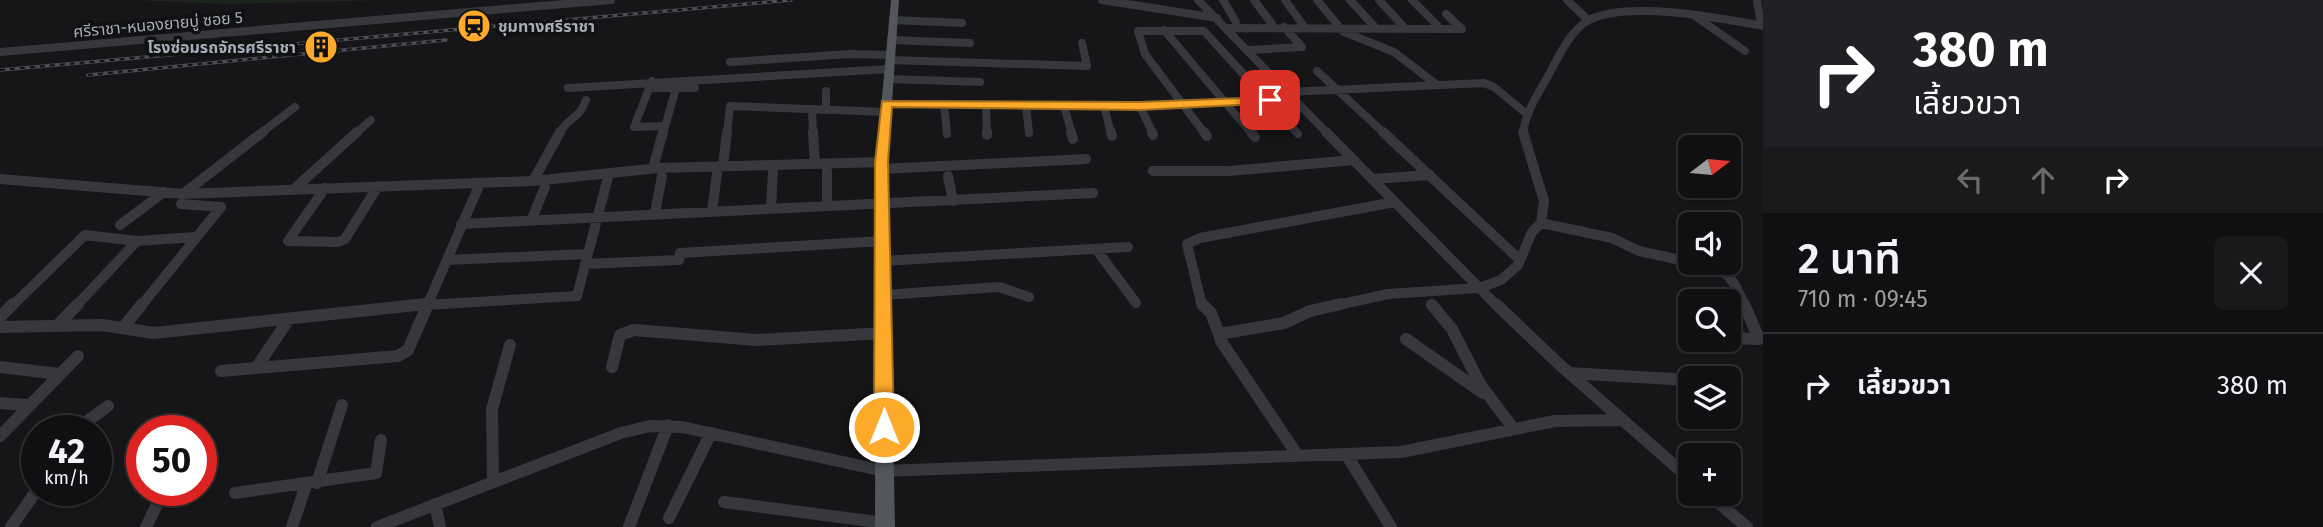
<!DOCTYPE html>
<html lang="th">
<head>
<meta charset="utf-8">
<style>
	body { margin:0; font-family:"Fira Sans","Noto Sans Thai",sans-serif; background:#19191b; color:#f1f3f6; height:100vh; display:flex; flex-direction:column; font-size:26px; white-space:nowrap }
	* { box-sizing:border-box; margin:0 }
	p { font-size:23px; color:#9c9d9f }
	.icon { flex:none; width:38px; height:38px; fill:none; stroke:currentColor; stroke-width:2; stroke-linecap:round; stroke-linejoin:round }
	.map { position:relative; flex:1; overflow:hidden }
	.panel { display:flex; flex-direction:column; background:#101012; width:560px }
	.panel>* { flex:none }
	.top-card { background:#202124; color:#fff; overflow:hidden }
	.needle { width:46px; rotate:74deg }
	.buttons { position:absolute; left:1678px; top:135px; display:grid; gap:14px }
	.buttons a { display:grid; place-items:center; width:63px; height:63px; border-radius:10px; background:#101012; box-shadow:0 2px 5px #0004,0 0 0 2px #303032; font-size:35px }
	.speed { position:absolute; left:21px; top:415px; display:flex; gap:14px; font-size:35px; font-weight:700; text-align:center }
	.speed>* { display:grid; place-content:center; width:91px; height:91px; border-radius:50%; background:#101012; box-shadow:0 2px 5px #0004,0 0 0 2px #303032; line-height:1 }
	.speed small { font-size:18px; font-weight:400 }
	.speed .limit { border:10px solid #d22; background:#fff; color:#111 }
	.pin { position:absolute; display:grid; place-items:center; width:60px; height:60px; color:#fff; margin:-30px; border-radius:14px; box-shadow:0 4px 10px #0006 }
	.me { position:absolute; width:77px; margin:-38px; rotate:0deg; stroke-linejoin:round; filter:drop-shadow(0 0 5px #0008) }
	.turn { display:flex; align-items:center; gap:24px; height:147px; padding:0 35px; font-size:32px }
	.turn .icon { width:91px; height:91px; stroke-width:2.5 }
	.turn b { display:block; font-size:49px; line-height:60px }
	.lanes { display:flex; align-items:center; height:66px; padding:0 35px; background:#0003; justify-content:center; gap:35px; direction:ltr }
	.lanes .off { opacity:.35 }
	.round { display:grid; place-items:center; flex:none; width:74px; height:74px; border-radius:10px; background:#19191b }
	.summary { display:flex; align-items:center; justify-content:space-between; height:119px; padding:0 35px }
	h1 { font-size:42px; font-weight:600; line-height:52px }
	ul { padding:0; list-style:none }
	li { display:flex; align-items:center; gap:21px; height:105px; padding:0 35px; border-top:2px solid #303032 }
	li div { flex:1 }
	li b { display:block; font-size:26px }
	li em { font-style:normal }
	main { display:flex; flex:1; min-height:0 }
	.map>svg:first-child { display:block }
	.green { fill:#1c241d }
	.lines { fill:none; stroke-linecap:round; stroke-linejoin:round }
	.minor-far2 { stroke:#37383e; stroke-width:8 }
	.minor-far1 { stroke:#37383e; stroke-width:10 }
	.minor { stroke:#37383e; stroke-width:12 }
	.major { fill:#53565d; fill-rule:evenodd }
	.rail-casing { stroke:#4a4d53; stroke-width:3.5 }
	.rail { stroke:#111113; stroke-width:2; stroke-dasharray:5; stroke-linecap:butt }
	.route { fill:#fda92a; stroke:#a46e1b; stroke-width:2 }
	.labels { text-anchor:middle; stroke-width:7; stroke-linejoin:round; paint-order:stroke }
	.far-street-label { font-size:16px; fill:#a7aeb9; stroke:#111113 }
	.far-poi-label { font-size:16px; font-weight:bold; fill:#a7aeb9; stroke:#111113; text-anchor:start }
</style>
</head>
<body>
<main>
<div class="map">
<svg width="1763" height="527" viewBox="0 0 1763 527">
	<rect width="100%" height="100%" fill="#161618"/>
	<!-- green -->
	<path class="green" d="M134,0H388L229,4Z"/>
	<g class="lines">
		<!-- minor-far2 -->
		<path class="minor-far2" d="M1102,0L1217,18
			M1198,0L1328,134
			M1223,0L1236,22
			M1254,0L1272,24
			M1285,0L1303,25
			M1317,0L1337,24
			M1350,0L1374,26
			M1379,0L1403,26
			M1412,0L1437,25
			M1567,0L1588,20
			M1757,0L1761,25
			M1695,16L1745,51
			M893,20L962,23
			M1227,28L1462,29L1446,14
			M1164,30L1252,134
			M1344,32L1394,52L1437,85
			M891,40L970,43
			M1249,50L1302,47L1284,27
			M0,52L611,0
			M890,60L1087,66L1082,43
			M730,62L850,54L890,55
			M1317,71L1385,134
			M888,79L980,82
			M652,81L634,127L665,126
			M568,88L889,69
			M649,88H695
			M826,91V110
			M1288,92L1484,83L1494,87L1528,115
			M886,104L1140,106L1270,100
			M944,104L947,134
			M986,105L987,134
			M1026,105L1029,133
			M1064,106L1072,134
			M1104,106L1111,134
			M1140,106L1153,134
			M812,109L813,134
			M260,134L295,107
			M355,134L371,120
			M559,134C568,117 579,120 586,100
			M663,134L676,88
			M727,134L730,106L886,112
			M1205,134L1145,54L1138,31H1204L1298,134
			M1523,134C1525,113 1538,94 1548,76C1558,58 1570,30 1589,20C1627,0 1720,18 1763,26"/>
		<!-- minor-far1 -->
		<path class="minor-far1" d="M813,132L815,164
			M987,132V135
			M1071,132L1073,139
			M1111,132L1112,136
			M1152,132L1153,135
			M1204,132L1207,136
			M1251,132L1255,137
			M1326,132L1497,306
			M1383,132L1520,260
			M723,166L727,132
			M653,168L663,132
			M882,169L1086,159
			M827,171V206
			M1153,171H1229L1354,160
			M948,176L953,201
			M0,179L183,194L533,181L659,168L882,162
			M1372,179L1430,175
			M533,181L560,132
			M325,188L288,241L338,242L345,239L378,186
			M294,189L357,132
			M183,194L263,132
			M181,204L221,207
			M771,208L773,170
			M712,211L717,173
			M655,213L662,176
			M531,221L545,187
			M1541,223L1612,238L1639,251L1690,262
			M461,224L1093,193
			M120,225L164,192
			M1096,249L1136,303
			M447,260L588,254
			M882,261L1128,247
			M1695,262C1729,270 1731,275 1745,306
			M585,264L679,260L680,253L882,241
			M883,295L999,287L1029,297
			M12,306L85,235L137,241L195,237
			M76,306L137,241
			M141,306L221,207
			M409,306L577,296L608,177
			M427,306L478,188
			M1202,306L1187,244L1200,238L1395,202
			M1333,306L1388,294L1479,288L1501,280L1518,265L1532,232L1541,223L1544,201L1523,132"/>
		<!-- minor -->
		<path class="minor" d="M1202,304L1211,313L1219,334
			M1496,304L1560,365L1690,479
			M1432,305L1452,329L1480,384L1513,428
			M0,317L13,304
			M57,326L78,304
			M0,327L102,325L154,333L426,304
			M123,328L142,304
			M1685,332L1690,333
			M1729,338L1759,339L1744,304
			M1406,339L1483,393
			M0,367L59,374
			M612,367L620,335L634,330L757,340L885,333
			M256,368L289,319
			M221,371L398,356L408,350L428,304
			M1569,373L1690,380
			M0,403L27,405
			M75,430L108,406
			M0,436L78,356
			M1346,454L1391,527
			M1298,456L1221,341L1219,334L1284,323L1310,311L1341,304
			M493,481L492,409L510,345
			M317,483L342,405
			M235,493L376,473L381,440
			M1708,494L1747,527
			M724,502L885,523
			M435,504L440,527
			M669,518L711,433
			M11,527L37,490
			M146,527L164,490
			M292,527L306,485
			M377,527L621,433L650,426L682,427L884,471L1401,452L1555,421L1622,420
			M629,527L668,425"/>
		<!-- major -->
		<path class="major" d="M891,0H899L888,162L895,527H875L876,162Z"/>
		<defs>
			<path id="rail" d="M0,70L791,0
				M88,75L446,40"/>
		</defs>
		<!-- rail casing -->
		<use href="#rail" class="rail-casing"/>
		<!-- rail -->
		<use href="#rail" class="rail"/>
	</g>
	<!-- route -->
	<path class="route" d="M1270,97L1276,100L1275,103L1140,110L892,107L888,162L894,427L891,432L884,434L877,432L874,427L875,162L882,101L1140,102Z"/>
	<!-- icons -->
	<defs>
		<symbol id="station-disc" viewBox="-11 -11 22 22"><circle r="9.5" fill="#fda92a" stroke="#111113"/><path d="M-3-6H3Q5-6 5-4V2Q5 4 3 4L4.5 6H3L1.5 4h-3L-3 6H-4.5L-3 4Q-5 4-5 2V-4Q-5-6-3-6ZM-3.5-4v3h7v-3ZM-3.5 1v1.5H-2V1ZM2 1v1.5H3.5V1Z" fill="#111"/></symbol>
		<symbol id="building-disc" viewBox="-11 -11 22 22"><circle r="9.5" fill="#fda92a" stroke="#111113"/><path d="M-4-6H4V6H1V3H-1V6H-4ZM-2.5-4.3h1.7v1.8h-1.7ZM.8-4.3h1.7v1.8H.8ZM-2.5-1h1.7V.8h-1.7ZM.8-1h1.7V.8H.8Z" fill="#111"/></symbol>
	</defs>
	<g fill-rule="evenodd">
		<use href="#station-disc" x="455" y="7" width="38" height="38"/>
		<use href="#building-disc" x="302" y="28" width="38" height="38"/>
	</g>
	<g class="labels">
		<!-- far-street labels -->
		<g class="far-street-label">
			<text transform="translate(158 24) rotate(-5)" y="6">ศรีราชา-หนองยายบู่ ซอย 5</text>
		</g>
		<!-- far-poi labels -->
		<g class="far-poi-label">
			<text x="498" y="32">ชุมทางศรีราชา</text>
			<text x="296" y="53" text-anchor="end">โรงซ่อมรถจักรศรีราชา</text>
		</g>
	</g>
</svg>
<div class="buttons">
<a><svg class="needle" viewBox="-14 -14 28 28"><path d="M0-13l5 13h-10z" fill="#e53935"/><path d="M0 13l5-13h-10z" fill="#9c9d9f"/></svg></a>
<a><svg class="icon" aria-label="sound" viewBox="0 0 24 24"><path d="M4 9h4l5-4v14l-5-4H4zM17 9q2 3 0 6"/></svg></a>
<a><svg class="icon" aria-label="search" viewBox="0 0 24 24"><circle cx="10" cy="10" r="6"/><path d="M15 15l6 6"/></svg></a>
<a><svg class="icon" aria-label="layers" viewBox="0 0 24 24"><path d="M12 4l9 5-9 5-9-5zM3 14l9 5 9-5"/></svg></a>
<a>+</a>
</div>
<div class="speed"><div>42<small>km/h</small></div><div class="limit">50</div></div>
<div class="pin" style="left:1270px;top:100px;background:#d93025"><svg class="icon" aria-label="arrive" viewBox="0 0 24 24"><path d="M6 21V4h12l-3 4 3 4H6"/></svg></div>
<svg class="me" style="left:884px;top:427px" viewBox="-20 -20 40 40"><circle r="17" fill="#fda92a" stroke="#fff" stroke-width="3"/><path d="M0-11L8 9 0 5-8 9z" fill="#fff"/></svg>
</div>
<section class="panel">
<div class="top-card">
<div class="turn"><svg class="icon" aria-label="right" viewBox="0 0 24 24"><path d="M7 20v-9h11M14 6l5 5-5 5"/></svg><div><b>380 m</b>เลี้ยวขวา</div></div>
<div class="lanes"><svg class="icon off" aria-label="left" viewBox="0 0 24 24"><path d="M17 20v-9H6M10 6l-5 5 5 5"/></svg><svg class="icon off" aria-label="ahead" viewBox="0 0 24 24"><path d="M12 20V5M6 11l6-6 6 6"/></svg><svg class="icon" aria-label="right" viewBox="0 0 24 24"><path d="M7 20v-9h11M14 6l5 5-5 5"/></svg></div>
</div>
<div class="summary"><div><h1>2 นาที</h1><p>710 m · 09:45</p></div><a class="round"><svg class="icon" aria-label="close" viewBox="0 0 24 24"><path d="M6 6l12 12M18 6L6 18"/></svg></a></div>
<ul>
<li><svg class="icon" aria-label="right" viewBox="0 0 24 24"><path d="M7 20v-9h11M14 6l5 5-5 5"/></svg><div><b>เลี้ยวขวา</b></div><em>380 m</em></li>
</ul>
</section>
</main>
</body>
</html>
